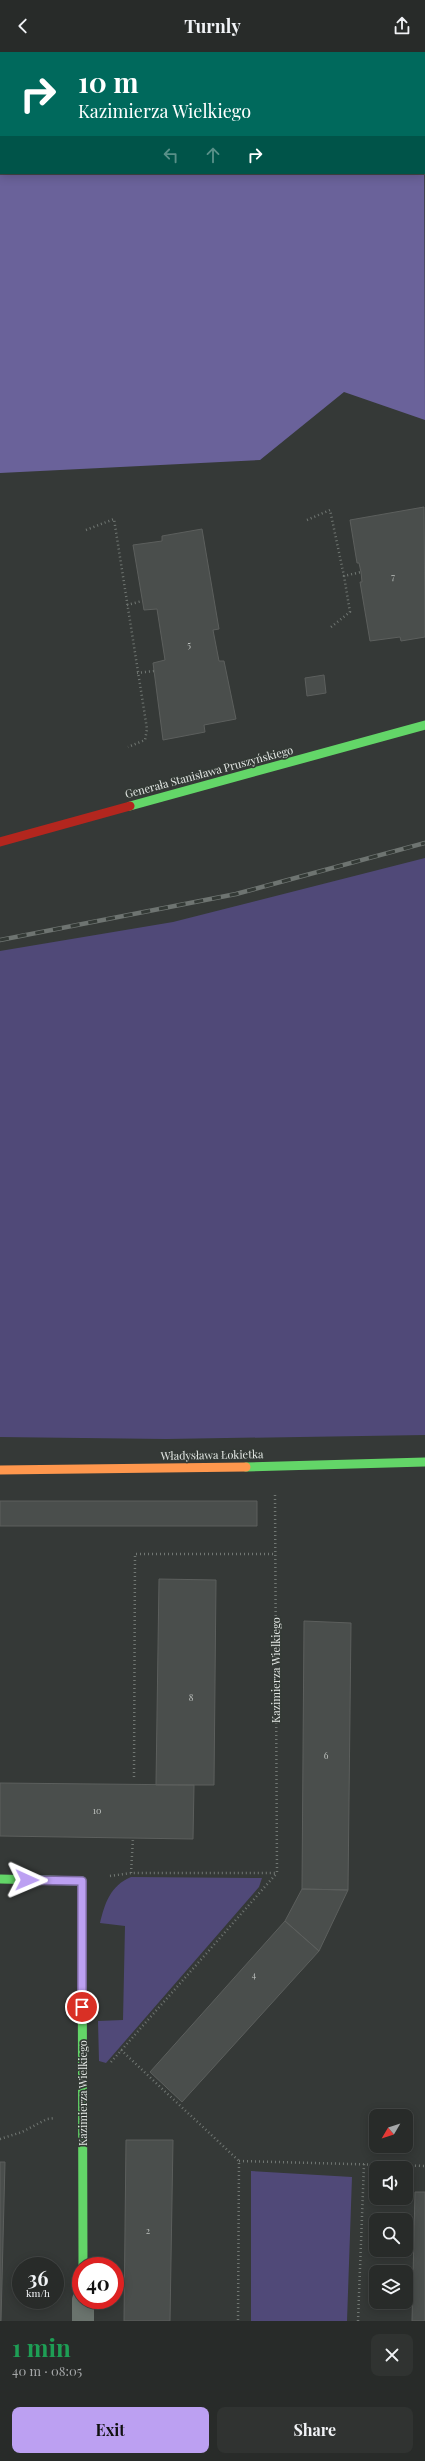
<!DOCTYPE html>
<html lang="en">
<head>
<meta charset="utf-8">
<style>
	body { margin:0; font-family:"Playfair Display",serif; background:#303331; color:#f1f3f6; height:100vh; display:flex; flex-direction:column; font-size:15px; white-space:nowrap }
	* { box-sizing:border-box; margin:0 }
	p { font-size:13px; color:#a5a7a8 }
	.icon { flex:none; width:22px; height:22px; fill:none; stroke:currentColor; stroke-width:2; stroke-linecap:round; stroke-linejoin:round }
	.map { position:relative; height:2269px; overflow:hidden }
	.panel { display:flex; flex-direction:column; background:#282b29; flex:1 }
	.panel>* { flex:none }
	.banner { position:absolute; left:0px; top:0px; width:425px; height:122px; box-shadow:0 2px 10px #0003,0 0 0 1px #444746; background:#00695c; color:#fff; overflow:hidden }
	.needle { width:26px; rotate:231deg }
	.buttons { position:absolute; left:369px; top:2057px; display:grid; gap:8px }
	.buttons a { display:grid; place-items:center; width:44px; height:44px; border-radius:8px; background:#282b29; box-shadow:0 2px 10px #0003,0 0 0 1px #444746; font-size:20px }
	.speed { position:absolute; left:12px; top:2205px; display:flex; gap:8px; font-size:20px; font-weight:700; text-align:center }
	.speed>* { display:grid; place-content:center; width:52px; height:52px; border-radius:50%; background:#282b29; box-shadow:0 2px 10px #0003,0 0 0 1px #444746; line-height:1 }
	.speed small { font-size:10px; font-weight:400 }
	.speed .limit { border:6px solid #d22; background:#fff; color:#111 }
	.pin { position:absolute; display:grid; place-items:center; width:34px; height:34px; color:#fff; margin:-17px; border:2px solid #fff; border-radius:50%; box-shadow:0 1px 4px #0007 }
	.me { position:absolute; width:44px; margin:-22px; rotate:91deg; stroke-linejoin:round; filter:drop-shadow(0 0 3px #0008) }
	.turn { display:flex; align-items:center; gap:14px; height:84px; padding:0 12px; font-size:18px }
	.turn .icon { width:52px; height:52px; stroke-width:2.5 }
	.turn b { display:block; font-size:28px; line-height:34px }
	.lanes { display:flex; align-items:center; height:38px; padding:0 12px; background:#0003; justify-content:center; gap:20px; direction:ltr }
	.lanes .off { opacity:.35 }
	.round { display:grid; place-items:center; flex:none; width:42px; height:42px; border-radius:8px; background:#303331 }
	.head { display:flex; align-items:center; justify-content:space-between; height:68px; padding:0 12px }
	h1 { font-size:24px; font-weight:700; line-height:30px; color:#1e9e55 }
	.cta { display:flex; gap:8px; margin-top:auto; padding:8px 12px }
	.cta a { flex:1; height:46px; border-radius:8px; background:#bca0f2; color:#111; font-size:16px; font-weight:700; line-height:46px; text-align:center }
	.cta a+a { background:#303331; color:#f1f3f6 }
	header { display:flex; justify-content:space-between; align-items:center; height:52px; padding:0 12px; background:#282b29; font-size:18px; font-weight:700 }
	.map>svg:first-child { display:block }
	.green { fill:#504978 }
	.forest { fill:#6a629a }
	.building { fill:#4a4e4c; stroke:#5c5f5d }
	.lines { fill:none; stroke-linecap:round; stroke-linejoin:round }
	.path { stroke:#717773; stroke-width:2.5; stroke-dasharray:1 3; stroke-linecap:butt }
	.lane { stroke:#6a736d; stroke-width:16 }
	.street { stroke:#6a736d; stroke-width:22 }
	.fast { stroke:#63d668; stroke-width:9 }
	.slow { stroke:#ff974d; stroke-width:9 }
	.jam { stroke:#b3261e; stroke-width:9 }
	.rail-casing { stroke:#6e7471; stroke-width:4.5 }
	.rail { stroke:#343a36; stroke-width:3; stroke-dasharray:9; stroke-linecap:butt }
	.route-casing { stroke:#7a689d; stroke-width:10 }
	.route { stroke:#bca0f2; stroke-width:7 }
	.labels { text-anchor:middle; stroke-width:3.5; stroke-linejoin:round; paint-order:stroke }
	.number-label { font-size:9px; fill:#bdc1be }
	.street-label { font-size:11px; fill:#e3e7e4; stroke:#343a36 }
</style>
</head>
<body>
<header><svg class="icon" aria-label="back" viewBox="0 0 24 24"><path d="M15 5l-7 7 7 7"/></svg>Turnly<svg class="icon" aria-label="share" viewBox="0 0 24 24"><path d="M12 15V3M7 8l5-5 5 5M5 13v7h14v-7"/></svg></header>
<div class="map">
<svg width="425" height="2269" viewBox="0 0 425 2269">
	<rect width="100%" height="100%" fill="#353937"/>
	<!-- green -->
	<path class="green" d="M425,806V1383L166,1387L0,1385V899L173,870Z
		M131,1825L262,1826L259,1835L106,2011L99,2009L98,1969L123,1968L125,1874L100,1871C105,1851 110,1834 131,1825Z
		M251,2119L352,2125L347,2269H251Z"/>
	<!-- forest -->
	<path class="forest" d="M424,58L425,368L344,340L260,408L0,421V79L1,121H424Z"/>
	<!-- building -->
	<path class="building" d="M424,455L425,585L401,589L400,585L370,589L360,530H362L361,520L359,511H357L350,468Z
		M202,477L219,577L213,578L219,609H224L236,667L204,673L205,680L163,688L153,611L165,608L157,557L144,558L133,493L162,489V484Z
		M324,623L326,641L307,644L305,626Z
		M0,1449H257V1474H0Z
		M159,1527L216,1528L214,1733H156Z
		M304,1569L351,1571L348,1838L302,1837Z
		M0,1731L194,1733L193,1787L0,1784Z
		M302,1837L348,1838L319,1899L285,1869Z
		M285,1869L319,1899L182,2050L150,2020Z
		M126,2088H173L170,2269H124Z
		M0,2110H5L1,2269H0Z
		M415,2140H425V2269H412Z"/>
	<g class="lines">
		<!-- path -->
		<path class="path" d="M307,468L330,458L344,524
			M86,478L114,467L147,677L145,688L128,695
			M127,553L142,549
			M331,575L350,560L344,524L361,520
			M137,621L154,619
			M275,1443L277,1821
			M134,1725L135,1502H275
			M131,1821L133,1786
			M110,1824L131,1821H276
			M121,1998L239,2109L238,2269
			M111,2010L277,1821
			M0,2087L22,2080L47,2067L55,2066
			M239,2109L425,2114
			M358,2269L364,2112"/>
		<!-- lane -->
		<path class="lane" d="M280,1V0
			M362,1V0
			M424,36H425
			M0,62H1"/>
		<!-- street -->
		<path class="street" d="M83,2248V2269"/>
		<!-- fast -->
		<path class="fast" d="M130,754L425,673
			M246,1415L425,1410
			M0,1827L82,1829L83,2214"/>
		<!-- slow -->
		<path class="slow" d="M0,1418L246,1415"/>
		<!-- jam -->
		<path class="jam" d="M0,790L130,754"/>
		<defs>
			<path id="rail" d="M0,888L236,842L425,791"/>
		</defs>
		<!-- rail casing -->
		<use href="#rail" class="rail-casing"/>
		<!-- rail -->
		<use href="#rail" class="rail"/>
	</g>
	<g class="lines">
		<defs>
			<path id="route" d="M27,1828L82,1829V1955"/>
		</defs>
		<!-- route casing -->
		<use href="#route" class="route-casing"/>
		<!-- route -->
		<use href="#route" class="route"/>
	</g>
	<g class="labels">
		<!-- number labels -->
		<g class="number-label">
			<text x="393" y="528">7</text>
			<text x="189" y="596">5</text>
			<text x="191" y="1649">8</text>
			<text x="326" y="1707">6</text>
			<text x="97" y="1762">10</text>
			<text x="254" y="1926">4</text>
			<text x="148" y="2182">2</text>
		</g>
		<!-- street labels -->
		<g class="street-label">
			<text transform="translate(209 720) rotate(-15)" y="4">Generała Stanisława Pruszyńskiego</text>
			<text transform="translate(212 1403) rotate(-1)" y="4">Władysława Łokietka</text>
			<text transform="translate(276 1618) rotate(-90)" y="4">Kazimierza Wielkiego</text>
			<text transform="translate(83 2041) rotate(-90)" y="4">Kazimierza Wielkiego</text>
		</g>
	</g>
</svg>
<div class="buttons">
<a><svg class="needle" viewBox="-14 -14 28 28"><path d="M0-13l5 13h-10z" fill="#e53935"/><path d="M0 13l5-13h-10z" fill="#a5a7a8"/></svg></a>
<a><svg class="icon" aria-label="sound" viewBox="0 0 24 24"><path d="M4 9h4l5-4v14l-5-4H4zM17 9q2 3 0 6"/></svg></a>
<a><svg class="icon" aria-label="search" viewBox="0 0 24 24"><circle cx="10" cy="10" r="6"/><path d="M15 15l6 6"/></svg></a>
<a><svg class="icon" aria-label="layers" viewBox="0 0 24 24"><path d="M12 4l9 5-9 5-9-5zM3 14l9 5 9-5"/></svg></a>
</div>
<div class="speed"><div>36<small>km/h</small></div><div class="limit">40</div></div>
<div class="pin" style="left:82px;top:1955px;background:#d93025"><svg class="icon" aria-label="arrive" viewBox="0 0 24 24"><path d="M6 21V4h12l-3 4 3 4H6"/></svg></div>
<svg class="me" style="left:27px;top:1828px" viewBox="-20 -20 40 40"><path d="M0-17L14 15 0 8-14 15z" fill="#bca0f2" stroke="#fff" stroke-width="4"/></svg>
<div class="banner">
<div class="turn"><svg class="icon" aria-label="right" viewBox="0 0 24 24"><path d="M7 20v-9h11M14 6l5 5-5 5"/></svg><div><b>10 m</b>Kazimierza Wielkiego</div></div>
<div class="lanes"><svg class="icon off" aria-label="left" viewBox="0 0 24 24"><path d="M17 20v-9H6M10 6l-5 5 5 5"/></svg><svg class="icon off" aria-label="ahead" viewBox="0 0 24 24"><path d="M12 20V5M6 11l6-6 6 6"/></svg><svg class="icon" aria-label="right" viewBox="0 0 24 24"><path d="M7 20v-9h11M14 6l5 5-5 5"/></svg></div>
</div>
</div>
<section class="panel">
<div class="head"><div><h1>1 min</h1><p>40 m · 08:05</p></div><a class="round"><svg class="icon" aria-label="close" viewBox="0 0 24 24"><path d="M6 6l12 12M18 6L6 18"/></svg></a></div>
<div class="cta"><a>Exit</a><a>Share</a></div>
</section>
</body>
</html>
